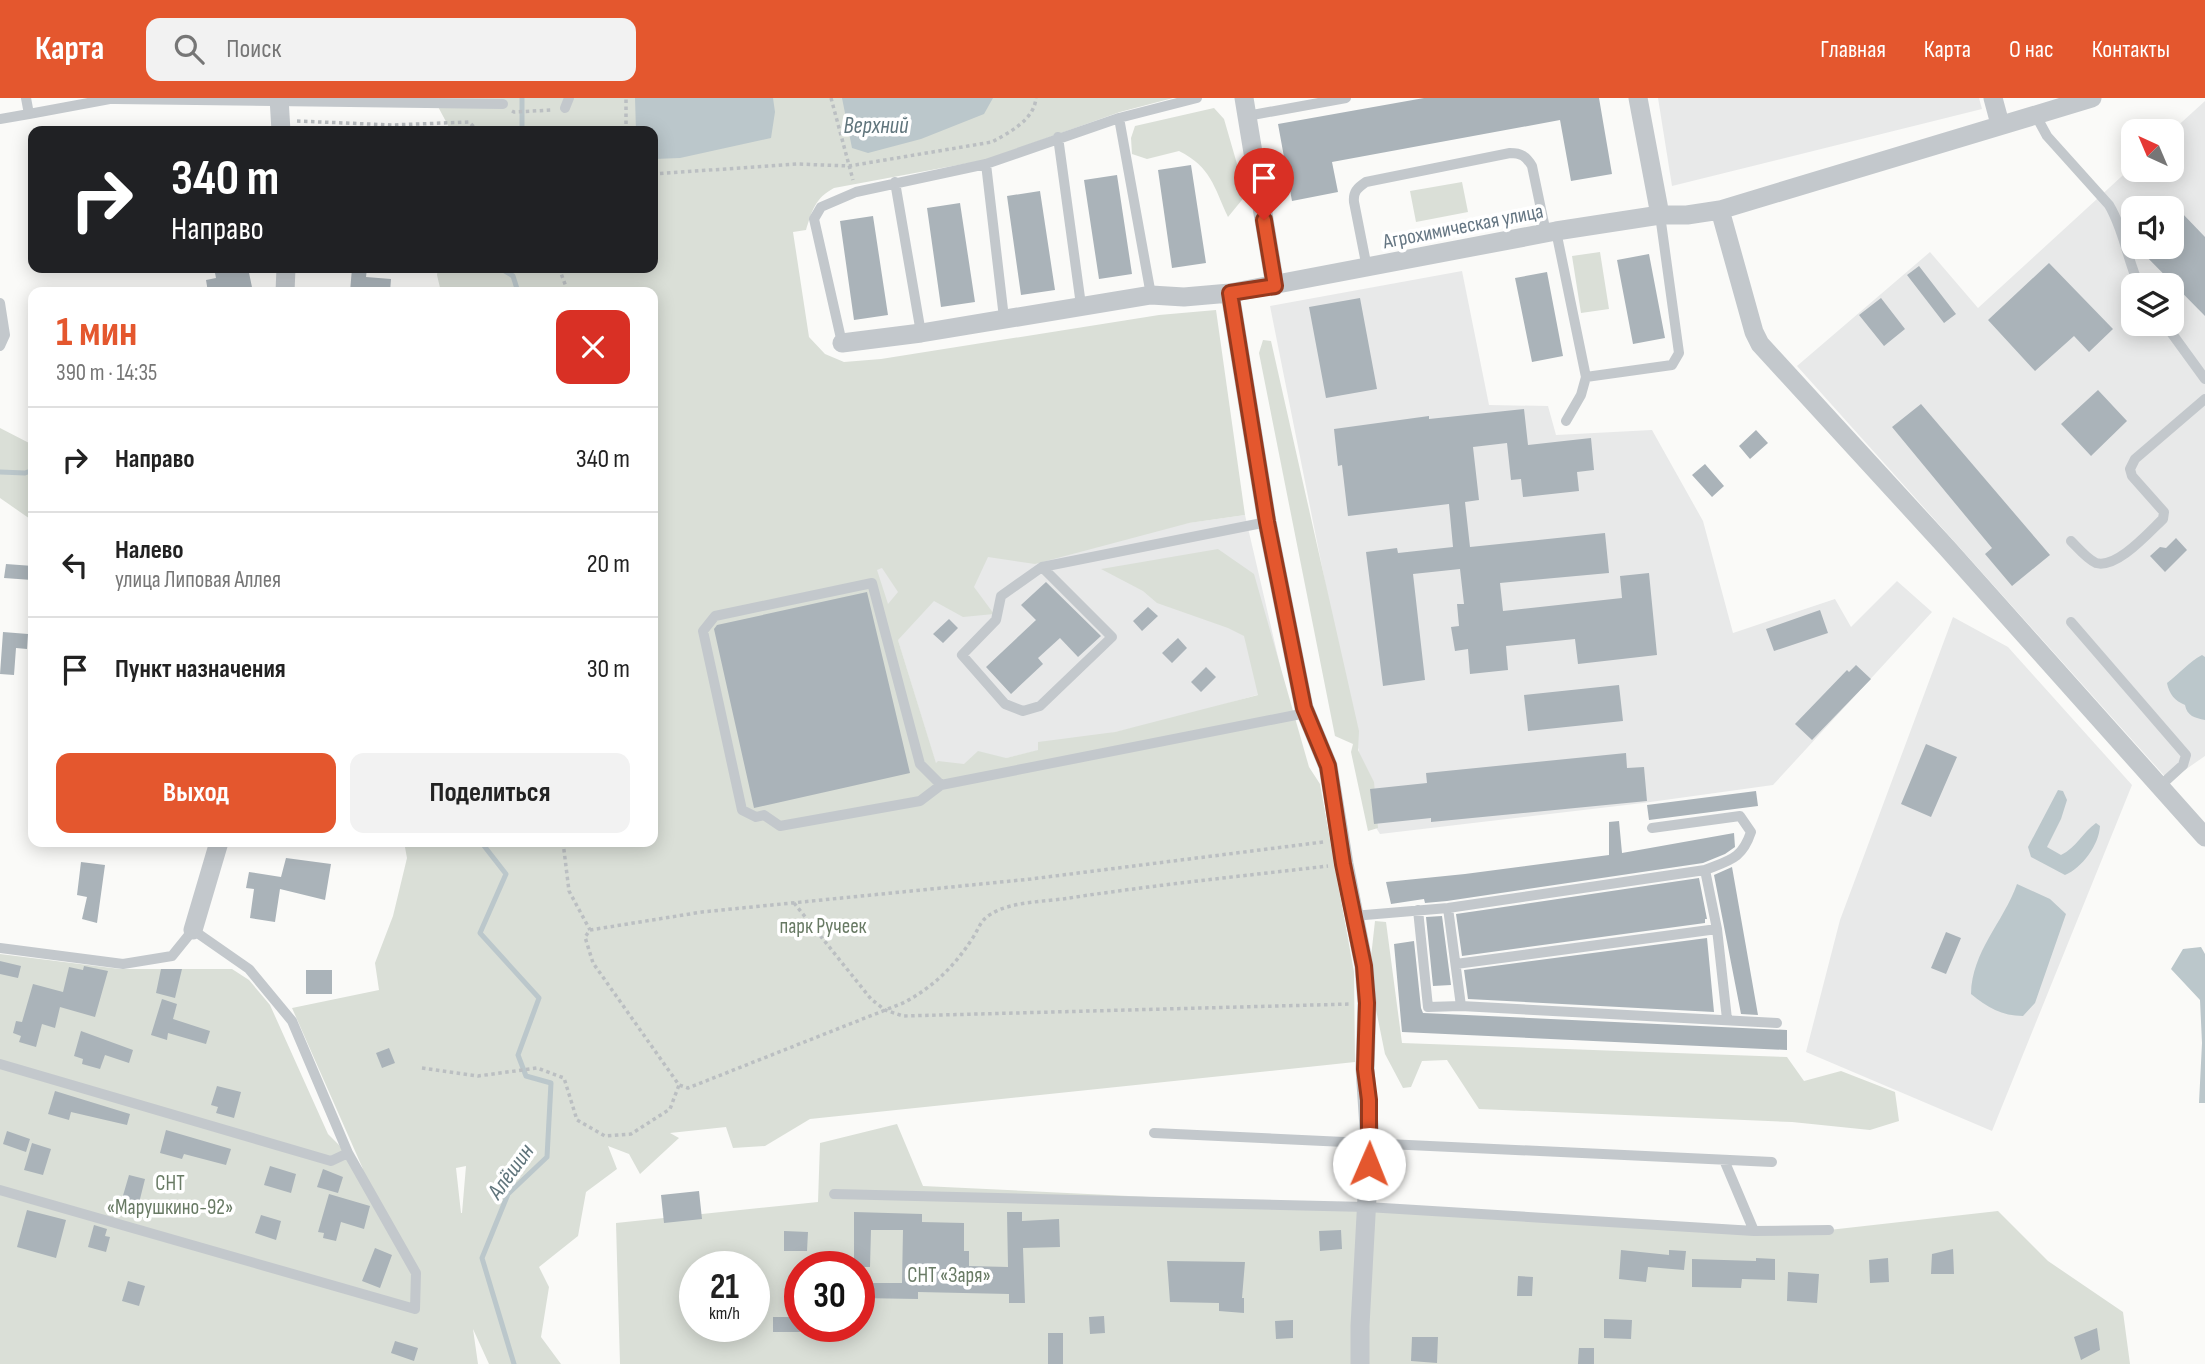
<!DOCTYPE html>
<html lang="ru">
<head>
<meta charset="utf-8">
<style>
	body { margin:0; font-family:"Sofia Sans Condensed",sans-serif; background:#f2f2f2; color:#222; height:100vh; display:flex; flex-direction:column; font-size:26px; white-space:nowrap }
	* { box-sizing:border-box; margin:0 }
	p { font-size:23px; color:#767676 }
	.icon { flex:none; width:38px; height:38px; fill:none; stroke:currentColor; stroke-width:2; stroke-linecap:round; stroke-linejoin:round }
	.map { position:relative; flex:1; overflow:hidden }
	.sheet { position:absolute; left:28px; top:189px; width:630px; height:560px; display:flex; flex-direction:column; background:#fff; border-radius:14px; box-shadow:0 4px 18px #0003 }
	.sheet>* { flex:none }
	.banner { position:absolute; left:28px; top:28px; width:630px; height:147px; border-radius:14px; box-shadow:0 4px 18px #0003; background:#202124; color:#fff; overflow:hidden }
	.needle { width:46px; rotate:316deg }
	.buttons { position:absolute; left:2121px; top:21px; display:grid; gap:14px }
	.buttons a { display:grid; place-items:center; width:63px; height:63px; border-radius:14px; background:#fff; box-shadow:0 4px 18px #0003; font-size:35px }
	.speed { position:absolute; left:679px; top:1153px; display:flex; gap:14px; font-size:35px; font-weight:700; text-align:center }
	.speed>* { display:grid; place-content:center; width:91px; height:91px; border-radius:50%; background:#fff; box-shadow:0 4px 18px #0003; line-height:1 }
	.speed small { font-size:18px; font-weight:400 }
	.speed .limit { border:10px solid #d22; background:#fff; color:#111 }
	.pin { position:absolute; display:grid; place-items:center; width:60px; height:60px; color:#fff; margin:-72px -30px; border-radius:50% 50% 50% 0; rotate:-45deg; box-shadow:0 0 7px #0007 }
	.pin .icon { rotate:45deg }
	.me { position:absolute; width:77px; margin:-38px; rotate:1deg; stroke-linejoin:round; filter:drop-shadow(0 0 5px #0008) }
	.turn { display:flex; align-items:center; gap:24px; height:147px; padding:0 28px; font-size:32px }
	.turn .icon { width:91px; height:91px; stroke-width:2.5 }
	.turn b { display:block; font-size:49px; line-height:60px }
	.round { display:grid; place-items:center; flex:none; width:74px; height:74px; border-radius:14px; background:#f2f2f2 }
	.summary { display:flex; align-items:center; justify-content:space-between; height:119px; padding:0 28px }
	h1 { font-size:42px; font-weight:700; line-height:52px; color:#e4572e }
	.button { display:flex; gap:14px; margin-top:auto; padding:14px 28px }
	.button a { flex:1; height:80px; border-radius:14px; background:#e4572e; color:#fff; font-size:28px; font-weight:700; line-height:80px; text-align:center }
	.button a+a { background:#f2f2f2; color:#222 }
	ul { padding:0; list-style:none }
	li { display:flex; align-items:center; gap:21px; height:105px; padding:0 28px; border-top:2px solid #e0e0e0 }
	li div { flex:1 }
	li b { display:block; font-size:26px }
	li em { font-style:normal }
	header { display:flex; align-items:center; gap:42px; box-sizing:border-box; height:98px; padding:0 35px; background:#e4572e; color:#fff }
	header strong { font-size:33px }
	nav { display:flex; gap:38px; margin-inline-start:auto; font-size:24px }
	.search { width:490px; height:63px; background:#f2f2f2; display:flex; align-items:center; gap:18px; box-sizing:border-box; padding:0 24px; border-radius:14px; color:#767676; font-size:26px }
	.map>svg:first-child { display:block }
	.built { fill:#e8e9e9; fill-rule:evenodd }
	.green { fill:#dadfd7; fill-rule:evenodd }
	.water { fill:#bbc7cb }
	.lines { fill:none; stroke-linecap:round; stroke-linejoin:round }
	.stream { stroke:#bbc7cb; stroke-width:5 }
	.building { fill:#aab3b9 }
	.path { stroke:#bbbfc2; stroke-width:3.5; stroke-dasharray:3.5 3.5; stroke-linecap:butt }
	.service { stroke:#c3c8cc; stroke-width:10 }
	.minor { stroke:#c3c8cc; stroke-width:19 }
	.route-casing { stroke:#94391e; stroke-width:18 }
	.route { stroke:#e4572e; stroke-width:12 }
	.labels { text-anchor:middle; stroke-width:7; stroke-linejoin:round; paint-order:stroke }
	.street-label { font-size:21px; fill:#657683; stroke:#fff }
	.park-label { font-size:21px; fill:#687a64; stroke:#fff }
	.water-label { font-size:23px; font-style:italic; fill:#60757c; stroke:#fff }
</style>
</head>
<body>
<header>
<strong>Карта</strong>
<div class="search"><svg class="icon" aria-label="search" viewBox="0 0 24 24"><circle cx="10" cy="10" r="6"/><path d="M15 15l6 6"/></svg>Поиск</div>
<nav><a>Главная</a><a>Карта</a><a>О нас</a><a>Контакты</a></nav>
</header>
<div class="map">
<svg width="2205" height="1266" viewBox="0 0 2205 1266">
	<rect width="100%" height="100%" fill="#fafaf8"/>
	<!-- built -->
	<path class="built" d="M1658,0H1979L1982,11L1672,88Z
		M2205,3V658L2169,683L1797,268L1930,154L1978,210L2133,68V72H2172V33ZM2133,110H2172V149H2133ZM2133,187H2172V226H2133Z
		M1462,173L1489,307L1548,308L1556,337L1652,332L1703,423L1733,535L1835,501L1851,529L1897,483L1932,514L1773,687L1643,705L1380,736L1373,725L1270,208Z
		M1245,417L1285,589L1179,619L939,676L876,471L911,464Z
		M1953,519L2008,549L2132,687L1992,1033L1806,954L1840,822Z"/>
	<!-- green -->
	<path class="green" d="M412,0H1173L1120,14L985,62L834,90C815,100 812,113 806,132L793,134L809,239L825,256L844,264L881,261L1159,217L1216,212L1245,417L1189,425L1035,466L988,459L974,489L994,516L963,519L934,503L898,542L936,665L938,663L964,666L978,653L1006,660L1038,652V644L1115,634L1258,597L1244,538L1228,530L1157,505L1143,493L1101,471L1218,451L1254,476L1309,669L1320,686L1354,874L1355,964L810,1021L765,1048L733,1050L726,1029L670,1035L679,1040L640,1076L629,1056L608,1048L617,1071L586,1094L578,1138L539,1169L549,1189L541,1239L561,1266H489L473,1231L478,1266H0V856L120,871H232L249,882L270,907L328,1036L363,1071L292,910L379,892L375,865L393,818L407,760L404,744H653V194H441L437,177L438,170H653V33H451L435,3L412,5ZM882,470L898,494L888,506L877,472ZM466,1068L462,1115H461L456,1070Z
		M1214,10L1224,21L1246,97L1228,119C1214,89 1211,69 1179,53L1147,61L1132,56L1131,40L1135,28Z
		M1462,84L1468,114L1416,124L1410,93Z
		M1600,154L1609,211L1581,215L1572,158Z
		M1263,242L1271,243L1359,633L1358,652L1374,684L1378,730L1368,733L1351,654L1353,646L1335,638L1259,255Z
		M0,330L33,347V423L0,400Z
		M1375,823L1386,824L1402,945L1787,959L1804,983L1841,973L1895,994L1899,1023L1870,1032L1792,1024L1479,1011L1447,962L1422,963L1411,989L1403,990L1385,956L1369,877Z
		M897,1026L923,1088L1829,1132L1998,1113L2048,1163L2123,1214L2130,1266H620L616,1125L818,1104L820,1045ZM695,1169H754V1228H695ZM800,1169H859V1228H800Z"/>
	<!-- water -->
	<path class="water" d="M635,0H773L775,14L771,40L680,60L654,61L653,33H636Z
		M842,0H993L984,16L921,41L868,55L852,50Z
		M2202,557L2205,559V622C2195,620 2187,618 2185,607C2175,603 2169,596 2167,585C2179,576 2189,564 2202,557Z
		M2058,692L2063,693L2067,702L2061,721L2047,749L2061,757C2076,750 2083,734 2096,725L2100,728C2099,747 2082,770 2065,777L2031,759L2028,749Z
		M2017,786L2050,801L2066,816L2035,905L2023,918C2002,918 1987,909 1971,896C1972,853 2003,825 2017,786Z
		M2201,849L2205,856V1005H2199L2202,945L2200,902L2171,871L2183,851Z"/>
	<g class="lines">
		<!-- stream -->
		<path class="stream" d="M522,0V33
			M500,170L513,178L518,194
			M0,374L25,375L33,372
			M481,744L506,776L480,835L539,900L518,957L526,978L551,985L547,1059L508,1096L482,1160L514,1266"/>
	</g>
	<!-- building -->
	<path class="building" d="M1424,0H1599L1612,76L1571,83L1560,22L1332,64L1338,94L1292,103L1278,26Z
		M1191,67L1206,165L1172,170L1158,72Z
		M1117,77L1132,176L1099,181L1084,82Z
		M1040,93L1055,192L1021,197L1007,98Z
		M960,105L975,204L941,209L927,110Z
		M2181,114L2205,139V218L2137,149H2172V123Z
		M873,118L888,217L854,222L840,123Z
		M1649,156L1665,240L1633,246L1617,162Z
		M2049,165L2113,231L2089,254L2074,238L2035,273L1988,222Z
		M1919,168L1956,216L1944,225L1907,177Z
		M214,170H248L253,194H208L206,182L216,180Z
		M352,170H367L366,179L391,181L390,194H350Z
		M1547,174L1563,258L1532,264L1515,180Z
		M1360,200L1377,291L1326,300L1309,209Z
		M1881,200L1905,231L1884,248L1859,217Z
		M2098,292L2127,323L2091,358L2061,326Z
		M1921,306L2050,457L2012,488L1985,456L1992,450L1892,329Z
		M1524,311L1528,347L1591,340L1594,372L1577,374L1579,393L1523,399L1521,381L1511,382L1507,345L1473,349L1479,402L1465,404L1470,449L1605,435L1609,475L1500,485L1503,513L1622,500L1620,478L1649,475L1657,557L1578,566L1575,541L1506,548L1508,572L1470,576L1468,551L1455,553L1451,529L1459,528L1457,506H1464L1460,471L1413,476L1425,582L1383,588L1366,454L1397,450L1398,455L1453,449L1449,406L1348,418L1342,367L1338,368L1334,331L1429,318V321Z
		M1756,332L1768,345L1750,361L1739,348Z
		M1705,366L1724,388L1712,399L1692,377Z
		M2176,440L2187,452L2165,474L2150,458L2160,449L2166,450Z
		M6,466L33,468L32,482L4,480Z
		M1046,484L1101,538L1078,559L1060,540L1038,560L1043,566L1011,596L986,569L1036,522L1021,507Z
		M867,494L910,675L754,710L714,531L717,527Z
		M1148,509L1158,518L1142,533L1133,523Z
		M1820,512L1828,535L1774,553L1766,531Z
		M949,521L958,530L943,545L933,536Z
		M3,534L28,536L27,551L16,550L14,577L0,576Z
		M1178,540L1187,550L1172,565L1162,555Z
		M1856,567L1871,581L1812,642L1795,626L1847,572L1849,574Z
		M1206,569L1216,579L1201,594L1191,584Z
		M1619,587L1623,623L1528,633L1524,597Z
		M1926,646L1957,659L1931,719L1901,706Z
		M1626,655L1627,670L1644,669L1647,703L1431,724V720L1374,726L1370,691L1427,685L1426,675Z
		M1756,693L1758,708L1649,722L1647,707Z
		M1619,723L1622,755L1734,735L1735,749L1725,756L1703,765L1447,803L1425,805L1424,801L1391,806L1386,784L1465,776L1609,757V724Z
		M286,760L331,766L325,802L280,791L275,824L250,820L254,791L246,790L249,774L281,779Z
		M81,764L105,767L97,825L82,821L87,799L77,797Z
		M1732,769L1758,917L1741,916L1714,777Z
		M1699,780L1707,821H1705V825L1462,858L1456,816Z
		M1442,818L1451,887L1433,888L1426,819Z
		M1946,834L1961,840L1946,876L1931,870Z
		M1707,840L1714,914L1468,901L1464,872Z
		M1414,843L1421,910L1423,915L1787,932V952L1402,934L1394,846Z
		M0,863L21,868L18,880L0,876Z
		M84,868L108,873L95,919L60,909L55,930L42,926L36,949L19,944L21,938L13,935L16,923L22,924L33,886L63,894L69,869L83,872Z
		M161,871H182L175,900L156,895Z
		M306,872H332V896H306Z
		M162,901L177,906L173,921L210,933L206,946L168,935L167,942L151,937Z
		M81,933L133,952L129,965L105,957L100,971L82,966L83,961L74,958Z
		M389,950L395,965L382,970L376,955Z
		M217,988L241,994L234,1020L216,1015L218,1009L211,1007Z
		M55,993L130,1016L127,1027L71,1014L69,1022L48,1016Z
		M166,1032L231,1051L226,1067L184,1056L182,1061L160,1055Z
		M7,1033L30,1041L26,1054L3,1046Z
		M32,1045L51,1051L43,1077L24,1072Z
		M270,1068L296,1076L291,1095L264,1087Z
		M323,1071L343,1079L338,1095L317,1089Z
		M129,1077L145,1081L139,1105L122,1101Z
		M699,1093L702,1121L664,1125L661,1097Z
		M329,1096L370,1108L364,1131L341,1124L336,1143L323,1140L324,1135L318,1134Z
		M27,1112L66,1122L56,1160L17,1149Z
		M854,1114L922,1116V1124L964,1125V1153H969V1168L1008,1169L1007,1114H1022V1123L1059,1121L1060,1149L1023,1150L1025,1205H1009V1196L918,1194V1201L859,1200V1185H902L903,1132H871L870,1169H854Z
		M261,1117L281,1123L276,1142L255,1135Z
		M94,1127L107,1131L105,1138L110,1139L106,1154L88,1149Z
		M1341,1132L1342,1151L1320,1153L1319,1133Z
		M784,1133L808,1134L807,1153H784Z
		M375,1150L392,1157L380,1190L362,1183Z
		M1953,1151L1954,1176H1931L1932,1156Z
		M1621,1152L1669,1157V1152L1686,1153L1684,1172L1648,1169L1646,1184L1619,1181Z
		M1756,1160L1775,1161V1182L1742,1181L1741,1190L1692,1189V1161L1756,1163Z
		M1888,1160L1889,1184L1870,1185L1869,1162Z
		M1167,1163L1245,1164L1242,1200H1244V1215L1219,1213V1205L1170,1204Z
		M1788,1174L1819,1176L1817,1205L1787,1203Z
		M1518,1178L1533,1179L1532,1198H1517Z
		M128,1183L145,1188L139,1208L122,1203Z
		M1104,1218L1105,1235L1090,1236L1089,1219Z
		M773,1219H800V1234H773Z
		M1604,1221L1632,1222L1631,1241L1604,1240Z
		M1293,1222V1240L1276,1241L1275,1223Z
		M2097,1230L2100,1252L2081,1262L2074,1239Z
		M1048,1235H1063V1266H1048Z
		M1412,1239H1438L1437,1265L1411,1263Z
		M395,1243L418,1250L414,1263L391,1255Z
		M1579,1250H1594V1266H1578Z"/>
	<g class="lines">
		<!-- path -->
		<path class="path" d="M831,0L853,82
			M512,13L514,14L552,12
			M297,23L392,27L469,24L478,33
			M626,33V0
			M653,76L797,66L849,68L992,44C1010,34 1034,22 1036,0
			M559,170L568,194
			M563,744L569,793L590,832
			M1323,744L1031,781L702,814L590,832L585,839L593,865L679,987L688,990L903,905C932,890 954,869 972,841C979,831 980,822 991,816C1012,803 1045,804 1069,800C1155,787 1242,778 1328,768
			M794,805L871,901L885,912L903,918L1351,906
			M422,970L478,978L537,970L564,980L577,1022L605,1038L631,1036L670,1011L679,987"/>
		<!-- service -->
		<path class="service" d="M26,0L29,16L115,0
			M115,1L503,6
			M565,10L569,0
			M2035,16L2047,38L2109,107C2124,132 2127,161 2139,187
			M1247,18L1346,0
			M1119,20L1151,197
			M0,21L29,16
			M1058,39L1081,207
			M986,66L1004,220
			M895,84L921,235
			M1556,133L1586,279L1672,267L1679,255L1660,117
			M1367,170L1354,104C1353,94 1357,90 1366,84L1510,55C1521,55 1526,58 1532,68L1546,135
			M0,205L5,237L0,248
			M2165,226L2205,281
			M842,245L814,121L821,109L856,94L986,66L1119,20L1197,0
			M1566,323L1581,297L1586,279
			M2071,443C2078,450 2087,461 2096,465C2117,471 2149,434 2163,421L2164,414L2132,378L2130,371L2135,361L2205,301
			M1042,469L1112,539L1040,608L1023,613L1005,606L962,557L996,522L1001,498L1042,469L1267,424
			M2071,524L2186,657L2183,667L2160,688
			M941,687L920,666L872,485L715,518L703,533L742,712L756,719L764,717L780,728L920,703L941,687L1306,615
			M1705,772L1717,831L1727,921
			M1448,810L1461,908
			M1418,812L1428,909L1461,908L1777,925
			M1353,818L1448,810L1705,772C1730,762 1742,761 1751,734L1740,718L1652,730
			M0,850L123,866L172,858L193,832L249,871L292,923L348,1055L416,1175L415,1211L0,1092
			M1456,866L1717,831
			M0,966L331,1063L348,1055
			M1154,1035L1772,1064
			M1724,1062L1754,1133
			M834,1096L1367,1109L1754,1133L1829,1132"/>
		<!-- minor -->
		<path class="minor" d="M279,0L281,33
			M1244,0L1275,188
			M1638,0L1660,117
			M1993,0L2000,26
			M1720,112L1754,234L1760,246L1947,450L2205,739
			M285,194L286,170
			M1230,195L1267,424L1304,610L1328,668L1344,766L1364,868L1367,905L1365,970L1370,1044L1360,1228V1266
			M842,245L921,235L1151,197L1184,199L1230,195L1556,133L1660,117H1687L1720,112L2092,0
			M193,832L219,744"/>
	</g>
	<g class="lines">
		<defs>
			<path id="route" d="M1264,122L1275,188L1230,195L1267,424L1304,610L1328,668L1343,766L1364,868L1367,905L1365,971L1369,1002V1066"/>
		</defs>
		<!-- route casing -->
		<use href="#route" class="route-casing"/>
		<!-- route -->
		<use href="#route" class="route"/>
	</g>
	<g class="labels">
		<!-- street labels -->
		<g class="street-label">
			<text transform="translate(1463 128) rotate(-11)" y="7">Агрохимическая улица</text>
		</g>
		<!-- park labels -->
		<g class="park-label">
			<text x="823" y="835">парк Ручеек</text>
			<text x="170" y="1092">СНТ<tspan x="170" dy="24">«Марушкино-92»</tspan></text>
			<text x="949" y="1184">СНТ «Заря»</text>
		</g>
		<!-- water labels -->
		<g class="water-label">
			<text x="876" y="35">Верхний</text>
			<text transform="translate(510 1073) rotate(-54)" y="8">Алёшин</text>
		</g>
	</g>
</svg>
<div class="buttons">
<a><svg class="needle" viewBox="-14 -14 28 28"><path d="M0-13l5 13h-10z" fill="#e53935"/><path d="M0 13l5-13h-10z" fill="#767676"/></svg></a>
<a><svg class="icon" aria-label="sound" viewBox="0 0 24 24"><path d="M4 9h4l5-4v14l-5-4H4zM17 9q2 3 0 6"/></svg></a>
<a><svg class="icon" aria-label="layers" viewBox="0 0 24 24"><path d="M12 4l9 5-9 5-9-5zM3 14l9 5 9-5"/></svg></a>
</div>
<div class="speed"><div>21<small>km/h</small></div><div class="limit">30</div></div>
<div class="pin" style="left:1264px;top:122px;background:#d93025"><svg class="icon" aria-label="arrive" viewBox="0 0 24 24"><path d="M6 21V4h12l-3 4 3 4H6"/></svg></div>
<svg class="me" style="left:1369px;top:1066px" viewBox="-20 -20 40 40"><circle r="19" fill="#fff"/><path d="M0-13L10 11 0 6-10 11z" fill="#e4572e"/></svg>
<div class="banner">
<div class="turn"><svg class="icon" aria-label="right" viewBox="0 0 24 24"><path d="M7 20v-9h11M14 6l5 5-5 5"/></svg><div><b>340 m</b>Направо</div></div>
</div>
<section class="sheet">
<div class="summary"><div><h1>1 мин</h1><p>390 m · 14:35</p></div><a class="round" style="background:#d93025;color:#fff"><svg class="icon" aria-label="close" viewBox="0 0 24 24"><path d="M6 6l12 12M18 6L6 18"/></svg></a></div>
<ul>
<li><svg class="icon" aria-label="right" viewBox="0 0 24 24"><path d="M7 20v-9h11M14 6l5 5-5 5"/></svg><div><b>Направо</b></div><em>340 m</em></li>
<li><svg class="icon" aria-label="left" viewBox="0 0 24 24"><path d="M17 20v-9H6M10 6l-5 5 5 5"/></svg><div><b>Налево</b><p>улица Липовая Аллея</p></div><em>20 m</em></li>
<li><svg class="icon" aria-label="arrive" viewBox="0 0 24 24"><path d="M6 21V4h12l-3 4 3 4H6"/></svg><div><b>Пункт назначения</b></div><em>30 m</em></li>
</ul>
<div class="button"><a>Выход</a><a>Поделиться</a></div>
</section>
</div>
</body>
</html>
